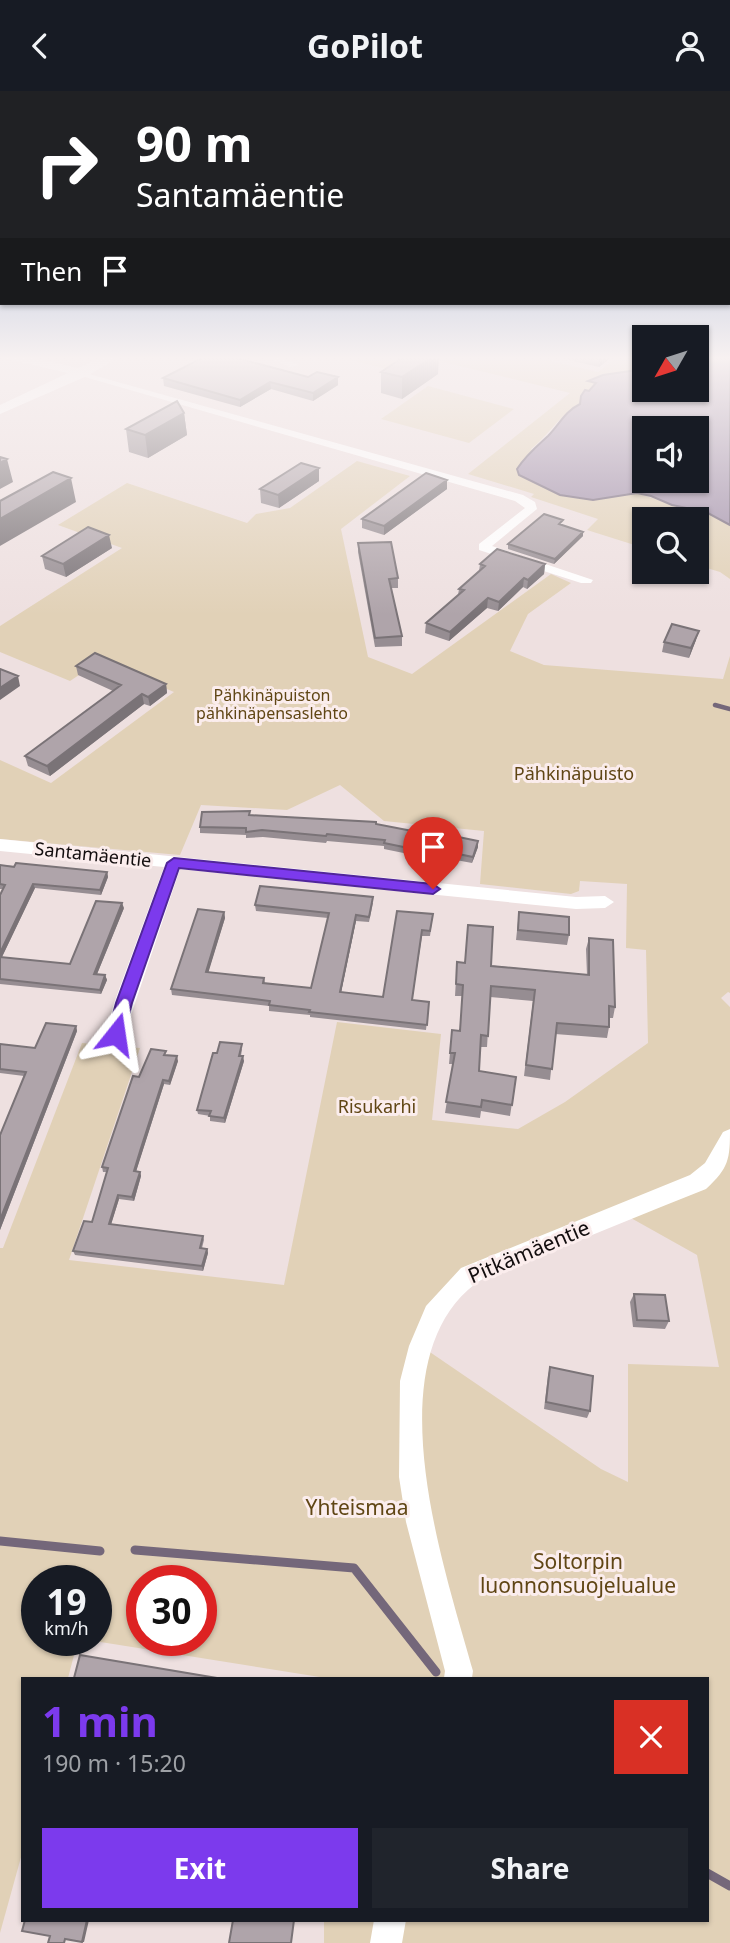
<!DOCTYPE html>
<html lang="en">
<head>
<meta charset="utf-8">
<style>
	body { margin:0; font-family:"Noto Sans",sans-serif; background:#20242c; color:#f1f3f6; height:100vh; display:flex; flex-direction:column; font-size:26px; white-space:nowrap }
	* { box-sizing:border-box; margin:0 }
	p { font-size:23px; color:#9ea1a6 }
	.icon { flex:none; width:38px; height:38px; fill:none; stroke:currentColor; stroke-width:2; stroke-linecap:round; stroke-linejoin:round }
	.map { position:relative; flex:1; overflow:hidden }
	.drawer { position:absolute; left:21px; top:1586px; width:688px; height:245px; display:flex; flex-direction:column; background:#171b24; border-radius:0px; box-shadow:0 2px 5px #0004 }
	.drawer>* { flex:none }
	.banner { position:absolute; left:0px; top:0px; width:732px; height:214px; box-shadow:0 2px 5px #0004; background:#202124; color:#fff; overflow:hidden }
	.needle { width:46px; rotate:231deg }
	.buttons { position:absolute; left:632px; top:234px; display:grid; gap:14px }
	.buttons a { display:grid; place-items:center; width:77px; height:77px; border-radius:0px; background:#171b24; box-shadow:0 2px 5px #0004; font-size:35px }
	.speed { position:absolute; left:21px; top:1474px; display:flex; gap:14px; font-size:35px; font-weight:700; text-align:center }
	.speed>* { display:grid; place-content:center; width:91px; height:91px; border-radius:50%; background:#171b24; box-shadow:0 2px 5px #0004; line-height:1 }
	.speed small { font-size:18px; font-weight:400 }
	.speed .limit { border:10px solid #d22; background:#fff; color:#111 }
	.pin { position:absolute; display:grid; place-items:center; width:60px; height:60px; color:#fff; margin:-72px -30px; border-radius:50% 50% 50% 0; rotate:-45deg; box-shadow:0 0 7px #0007 }
	.pin .icon { rotate:45deg }
	.me { position:absolute; width:77px; margin:-38px; rotate:15deg; stroke-linejoin:round; filter:drop-shadow(0 0 5px #0008) }
	.turn { display:flex; align-items:center; gap:24px; height:147px; padding:0 21px; font-size:32px }
	.turn .icon { width:91px; height:91px; stroke-width:2.5 }
	.turn b { display:block; font-size:49px; line-height:60px }
	.then { display:flex; align-items:center; height:66px; padding:0 21px; background:#0003; gap:14px; font-size:26px }
	.round { display:grid; place-items:center; flex:none; width:74px; height:74px; border-radius:0px; background:#20242c }
	.headline { display:flex; align-items:center; justify-content:space-between; height:119px; padding:0 21px }
	h1 { font-size:42px; font-weight:700; line-height:52px; color:#7c3aed }
	.action { display:flex; gap:14px; margin-top:auto; padding:14px 21px }
	.action a { flex:1; height:80px; border-radius:0px; background:#7c3aed; color:#fff; font-size:28px; font-weight:700; line-height:80px; text-align:center }
	.action a+a { background:#20242c; color:#f1f3f6 }
	header { display:flex; justify-content:space-between; align-items:center; height:91px; padding:0 21px; background:#171b24; font-size:32px; font-weight:700 }
	.map>svg:first-child { display:block }
	.green { fill:#e1d1b7; fill-rule:evenodd }
	.water { fill:#9e8da8; stroke:#74677a; stroke-width:2; fill-rule:evenodd }
	.lines { fill:none; stroke-linecap:round; stroke-linejoin:round }
	.stream-far1 { stroke:#74677a; stroke-width:4.5 }
	.stream { stroke:#74677a; stroke-width:9 }
	.minor { fill:#fff; fill-rule:evenodd }
	.tertiary { fill:#fff; fill-rule:evenodd }
	.wall { fill:#968d92 }
	.shaded-wall { fill:#7a7377 }
	.building { fill:#afa4aa; stroke:#7a7377; stroke-width:2 }
	.route { fill:#7c3aed; stroke:#51269a; stroke-width:2 }
	.labels { text-anchor:middle; stroke-width:6; stroke-linejoin:round; paint-order:stroke }
	.far-park-label { font-size:16px; fill:#604615; stroke:#fbeded }
	.park-label { font-size:18px; fill:#604615; stroke:#fbeded }
	.street-label { font-size:18px; fill:#120d0e; stroke:#fbeded }
	.near-street-label { font-size:21px; fill:#120d0e; stroke:#fbeded }
	.near-park-label { font-size:21px; fill:#604615; stroke:#fbeded }
</style>
</head>
<body>
<header><svg class="icon" aria-label="back" viewBox="0 0 24 24"><path d="M15 5l-7 7 7 7"/></svg>GoPilot<svg class="icon" aria-label="person" viewBox="0 0 24 24"><circle cx="12" cy="8" r="4"/><path d="M4 21q1-7 8-7t8 7"/></svg></header>
<div class="map">
<svg width="730" height="1852" viewBox="0 0 730 1852">
	<rect width="100%" height="100%" fill="#eee0e0"/>
	<!-- green -->
	<path class="green" d="M340,265H530L598,281L619,265H644V278C627,278 597,287 589,300L585,299L580,313C560,323 550,343 531,358L585,407L593,409L637,402L672,414L706,421L730,434V488L720,481L697,474L696,429H644V457L587,439L598,428L531,406L534,403L468,383L570,302L427,267L403,282L338,266Z
		M428,295L514,318L469,352L381,328Z
		M357,370L410,385L341,438L368,566L412,583L551,483L571,492L528,523L510,560L544,574L723,588L730,565V902L728,901L721,907L730,916V1852H324V1829H707V1587H326L88,1549H96V1489H37V1549H78L68,1587H23V1759L0,1842V1157H3L82,952L140,957L69,1169L284,1194L337,931L441,943L432,1029L518,1038L565,1011L648,952L646,859L626,857L627,793L580,790L579,800L571,803L480,793L484,740L384,730L340,694L287,719L201,714L180,764L0,748V669L51,692L174,601L100,570L70,590L0,561V535L122,457L58,434L127,392L247,432L256,423L290,417ZM622,1122L697,1164L719,1276L628,1273V1391L601,1378L421,1255L469,1184ZM142,1489H201V1549H142Z"/>
	<!-- water -->
	<path class="water" d="M697,265H730V434L706,421L672,414L651,405L637,402L593,409L560,404L519,384L517,378C526,364 536,356 548,345C560,333 564,321 580,313L581,305L585,299L589,300L596,292L588,290L603,284L644,278V299H696ZM644,338H696V390H644Z"/>
	<g class="lines">
		<!-- stream-far1 -->
		<path class="stream-far1" d="M715,614L730,618"/>
		<!-- stream -->
		<path class="stream" d="M0,1450L100,1460
			M135,1459L354,1477L436,1581
			M707,1782L730,1795"/>
		<!-- minor -->
		<path class="minor" d="M263,265H277L299,274L290,276Z
			M78,280L523,404L535,411L537,418L492,455L593,489L591,492H581L479,459V453L525,417L515,410L78,284Z
			M0,748L576,806L605,805L614,811L605,817L576,818L180,778L123,948L116,951L109,948L106,943L114,912L164,776L0,760Z
			M730,1038C730,1068 729,1077 706,1098C650,1120 594,1143 539,1166C519,1174 492,1180 475,1193C373,1272 445,1479 473,1580L472,1587H444L445,1580L406,1431L399,1386L400,1290L409,1255L426,1215L461,1177L690,1084L705,1072L723,1041Z
			M374,1829H406L402,1852H370Z"/>
		<!-- tertiary -->
		<path class="tertiary" d="M5,265H26L78,277L105,265H121L87,285L0,323V314L68,282L7,268Z"/>
	</g>
	<!-- wall -->
	<path class="wall" d="M551,265H613L599,276Z
		M381,281L438,283L402,308L381,302Z
		M163,287L338,294L313,310L271,298L240,316L164,295Z
		M184,322L187,344L148,367L129,361L126,338Z
		M447,389V398L384,444L362,437V428Z
		M319,390L279,417L261,412L260,398Z
		M562,434L583,441V445L554,473L508,458V453Z
		M358,452L398,487V497H391L402,545V555L375,556L358,461Z
		M112,457L66,486L45,478L42,465Z
		M480,473H545L544,483L527,498L523,496L498,520L487,517L449,550L425,542L426,532L458,504L459,498L479,480Z
		M696,549L689,567L662,561L664,551Z
		M76,575L166,593L167,602L150,615L144,613L50,685L28,675L25,665L113,600L78,584Z
		M250,724L376,733L433,744L478,750V756L472,772L429,764L428,767L384,758V755L327,750L326,752L263,746L246,747V744L200,742V736Z
		M0,774L107,781L108,786L101,804L35,797L2,866L70,873L124,817L97,883L105,884L107,889L101,903L0,893V804L3,798H0Z
		M373,812L369,831L356,830L341,901L383,906L397,820L433,823L430,845H422L412,909L429,911L426,939L310,926V924L269,920V915L172,904L171,898L224,821L225,827L208,881L264,887L265,892L311,897L328,827L256,820L255,814Z
		M519,821L569,844L567,854L516,849Z
		M589,847L615,916L613,927H609V936L607,947L555,943L550,989L524,985L533,910L490,906L487,956H480L479,980L516,986L510,1025L481,1020L480,1027L445,1022L453,973H449L452,939L460,940L462,905H455L457,871L587,884L586,858Z
		M76,935L77,940L0,1139V1044L24,985L0,982V953L35,957Z
		M242,958L241,965L244,970L225,1032L210,1030V1025L198,1023L197,1019L217,962Z
		M167,964L178,970L170,994L164,993L136,1080L140,1081L141,1085L134,1110L119,1108L111,1133L203,1145L204,1149L202,1157L207,1158L208,1162L203,1180L75,1164L73,1160L92,1131L107,1081H103L102,1076L139,986Z
		M634,1203L669,1230L665,1238L633,1236L630,1211Z
		M550,1276L590,1320L587,1327L544,1318L548,1284Z"/>
	<!-- shaded-wall -->
	<path class="shaded-wall" d="M434,265H439L438,283L402,308V286Z
		M602,265H613L599,276L600,266Z
		M338,286V294L313,310V302Z
		M270,291L271,298L240,316V309Z
		M184,322L187,344L148,367L145,344Z
		M7,368L13,391L0,398V372Z
		M319,377V390L279,417L278,404Z
		M71,387L76,411L0,455V428Z
		M447,389V398L384,444V435Z
		M583,441V445L554,473L555,468Z
		M109,444L112,457L66,486L63,473Z
		M545,473L544,483L527,498L528,489Z
		M524,487L523,496L498,520L499,511Z
		M488,507L487,517L449,550L450,541Z
		M699,540L696,549L689,567L691,557Z
		M18,585L20,595L0,609V597Z
		M166,593L167,602L150,615L148,606Z
		M142,603L144,613L50,685L47,675Z
		M478,750V756L472,772L473,766Z
		M107,781L108,786L101,804L100,799Z
		M33,793L35,797L0,870V862Z
		M122,812L124,817L95,888L94,883Z
		M224,821L225,827L207,886L206,881Z
		M356,824V830L340,907V901Z
		M105,884L107,889L101,903L100,899Z
		M76,935L77,940L0,1139V1129Z
		M177,965L178,970L170,994L169,990Z
		M243,965L244,970L225,1032L224,1027Z
		M163,989L164,993L135,1084L134,1080Z
		M140,1081L141,1085L134,1110L132,1106Z
		M118,1104L119,1108L110,1137L109,1133Z
		M207,1158L208,1162L203,1180L202,1175Z
		M87,1829H89L84,1851H82Z"/>
	<!-- building -->
	<path class="building" d="M206,265H229L308,286L317,281L338,286L313,302L270,291L240,309L163,287Z
		M405,265H434L402,286L381,281Z
		M177,310L184,322L145,344L126,338Z
		M0,366L7,368L0,372Z
		M301,372L319,377L278,404L260,398Z
		M53,381L71,387L0,428V410Z
		M426,382L447,389L384,435L362,428Z
		M544,423L563,429L559,433L583,441L555,468L508,453Z
		M88,436L109,444L63,473L42,465Z
		M391,451L398,487L389,488L402,545L375,547L358,452Z
		M497,458L545,473L528,489L524,487L499,511L488,507L450,541L426,532L464,499L459,498L485,475L480,473Z
		M672,533L699,540L691,557L664,551Z
		M95,562L166,593L148,606L142,603L47,675L25,665L121,594L76,575Z
		M0,578L18,585L0,597Z
		M250,720L249,724L376,731V733L433,744L434,741L478,750L473,766L429,757L428,761L384,752L385,749L327,743L326,745L262,739L246,741V737L200,736L202,721Z
		M16,772L107,781L100,799L33,793L0,862V804L5,794L0,793V774L14,776Z
		M260,795L373,806L369,826L356,824L340,901L383,906L397,820L433,823L430,840L422,839L412,909L429,911L427,934L309,921L310,919L269,914L270,910L171,898L198,818L224,821L206,881L264,887L263,892L311,897L329,822L255,814Z
		M96,810L122,812L94,883L105,884L100,899L0,888V866L70,873Z
		M519,821L569,826V844L518,839Z
		M468,834L493,836L491,875L589,884V847L613,849L615,916L609,915V936L557,932L552,978L526,974L535,899L491,895L488,945L481,944L479,980L516,986L512,1014L482,1009L481,1016L446,1011L455,962H450L452,939L460,940L463,894L456,893L457,871L465,872Z
		M46,932L76,935L0,1129V1044L26,981L0,978V953L35,957Z
		M220,951L242,953L239,965H243L224,1027L209,1025L211,1020L197,1019L213,962H217Z
		M151,958L166,960L164,964L177,965L169,990L163,989L141,1057L134,1080L140,1081L132,1106L118,1104L109,1133L203,1145L200,1157L207,1158L202,1175L73,1160L84,1130L92,1131L108,1077L102,1076L133,985L139,986Z
		M634,1203L665,1204L669,1230L637,1229Z
		M550,1276L593,1285L590,1320L546,1311Z
		M80,1564L217,1587H74Z
		M25,1829H87L82,1851L65,1848L64,1852H48L50,1845L22,1840Z
		M233,1829H294L291,1852H229Z"/>
	<!-- sky -->
	<linearGradient id="sky" x2="0" y2="1"><stop stop-color="#8aa4ce"/><stop offset="0.51" stop-color="#f7f1f1"/><stop offset="1" stop-color="#f7f1f1" stop-opacity="0"/></linearGradient>
	<rect width="730" height="524" fill="url(#sky)"/>
	<!-- route -->
	<path class="route" d="M174,767L433,793L440,798L433,803L179,777L132,912L124,943L122,947H110L108,943L116,912L167,772Z"/>
	<g class="labels">
		<!-- far-park labels -->
		<g class="far-park-label">
			<text x="272" y="610">Pähkinäpuiston<tspan x="272" dy="18">pähkinäpensaslehto</tspan></text>
		</g>
		<!-- park labels -->
		<g class="park-label">
			<text x="574" y="689">Pähkinäpuisto</text>
			<text x="377" y="1022">Risukarhi</text>
		</g>
		<!-- street labels -->
		<g class="street-label">
			<text transform="translate(93 764) rotate(6)" y="6">Santamäentie</text>
		</g>
		<!-- near-street labels -->
		<g class="near-street-label">
			<text transform="translate(529 1161) rotate(-23)" y="7">Pitkämäentie</text>
		</g>
		<!-- near-park labels -->
		<g class="near-park-label">
			<text x="357" y="1424">Yhteismaa</text>
			<text x="578" y="1478">Soltorpin<tspan x="578" dy="24">luonnonsuojelualue</tspan></text>
		</g>
	</g>
</svg>
<div class="buttons">
<a><svg class="needle" viewBox="-14 -14 28 28"><path d="M0-13l5 13h-10z" fill="#e53935"/><path d="M0 13l5-13h-10z" fill="#9ea1a6"/></svg></a>
<a><svg class="icon" aria-label="sound" viewBox="0 0 24 24"><path d="M4 9h4l5-4v14l-5-4H4zM17 9q2 3 0 6"/></svg></a>
<a><svg class="icon" aria-label="search" viewBox="0 0 24 24"><circle cx="10" cy="10" r="6"/><path d="M15 15l6 6"/></svg></a>
</div>
<div class="speed"><div>19<small>km/h</small></div><div class="limit">30</div></div>
<div class="pin" style="left:433px;top:798px;background:#d93025"><svg class="icon" aria-label="arrive" viewBox="0 0 24 24"><path d="M6 21V4h12l-3 4 3 4H6"/></svg></div>
<svg class="me" style="left:116px;top:943px" viewBox="-20 -20 40 40"><path d="M0-17L14 15 0 8-14 15z" fill="#7c3aed" stroke="#fff" stroke-width="4"/></svg>
<div class="banner">
<div class="turn"><svg class="icon" aria-label="right" viewBox="0 0 24 24"><path d="M7 20v-9h11M14 6l5 5-5 5"/></svg><div><b>90 m</b>Santamäentie</div></div>
<div class="then">Then<svg class="icon" aria-label="arrive" viewBox="0 0 24 24"><path d="M6 21V4h12l-3 4 3 4H6"/></svg></div>
</div>
<section class="drawer">
<div class="headline"><div><h1>1 min</h1><p>190 m · 15:20</p></div><a class="round" style="background:#d93025;color:#fff"><svg class="icon" aria-label="close" viewBox="0 0 24 24"><path d="M6 6l12 12M18 6L6 18"/></svg></a></div>
<div class="action"><a>Exit</a><a>Share</a></div>
</section>
</div>
</body>
</html>
